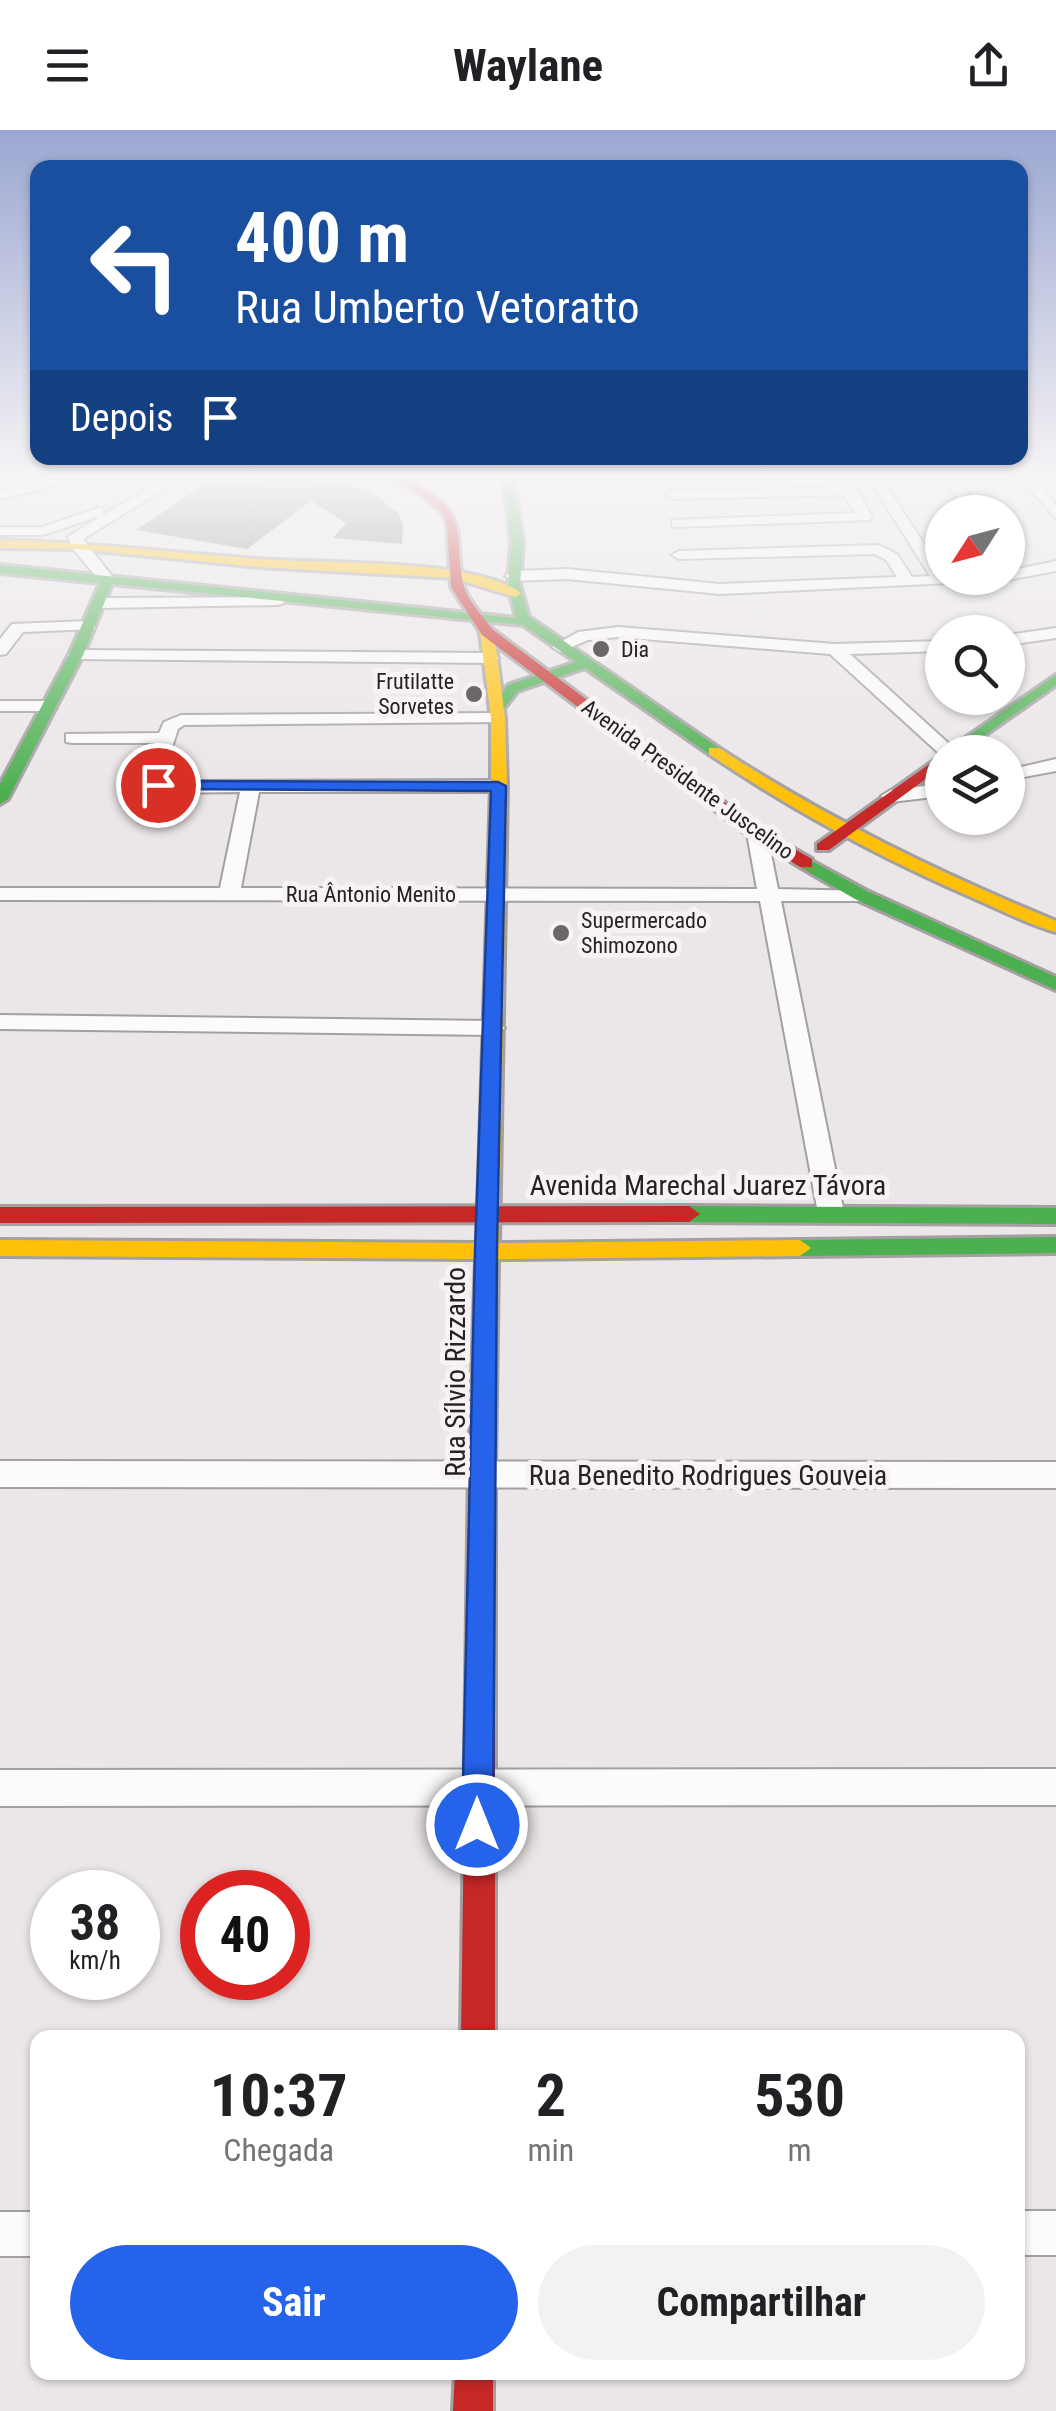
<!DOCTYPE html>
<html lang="pt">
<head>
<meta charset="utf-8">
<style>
	body { margin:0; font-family:"Roboto Condensed",sans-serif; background:#f2f2f2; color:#202124; height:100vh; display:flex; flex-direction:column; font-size:38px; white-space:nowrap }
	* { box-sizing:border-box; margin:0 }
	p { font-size:32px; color:#757577 }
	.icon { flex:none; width:55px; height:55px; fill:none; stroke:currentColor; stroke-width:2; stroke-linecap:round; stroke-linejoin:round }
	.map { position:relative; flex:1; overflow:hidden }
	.panel { position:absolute; left:30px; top:1900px; width:995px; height:350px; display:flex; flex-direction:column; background:#fff; border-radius:20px; box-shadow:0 2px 8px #0004 }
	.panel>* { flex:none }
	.guide { position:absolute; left:30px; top:30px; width:998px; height:305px; border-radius:20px; box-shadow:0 2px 8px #0004; background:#1a4fa0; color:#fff; overflow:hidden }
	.needle { width:65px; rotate:234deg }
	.controls { position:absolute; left:925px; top:365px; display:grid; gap:20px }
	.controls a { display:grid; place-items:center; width:100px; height:100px; border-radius:50%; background:#fff; box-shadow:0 2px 8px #0004; font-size:50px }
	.speed { position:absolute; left:30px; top:1740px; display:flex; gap:20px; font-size:50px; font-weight:700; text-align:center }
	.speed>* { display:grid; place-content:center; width:130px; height:130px; border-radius:50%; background:#fff; box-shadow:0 2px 8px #0004; line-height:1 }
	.speed small { font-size:25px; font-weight:400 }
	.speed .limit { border:15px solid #d22; background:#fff; color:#111 }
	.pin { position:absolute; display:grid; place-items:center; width:85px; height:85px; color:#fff; margin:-42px; border:5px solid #fff; border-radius:50%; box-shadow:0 2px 10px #0007 }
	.me { position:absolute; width:110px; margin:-55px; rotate:0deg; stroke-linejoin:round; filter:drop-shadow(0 0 8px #0008) }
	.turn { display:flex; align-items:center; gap:35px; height:210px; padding:0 40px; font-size:45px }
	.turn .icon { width:130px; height:130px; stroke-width:2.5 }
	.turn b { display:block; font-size:70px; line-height:85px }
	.then { display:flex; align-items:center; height:95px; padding:0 40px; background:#0003; gap:20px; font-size:38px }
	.eta { display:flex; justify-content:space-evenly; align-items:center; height:170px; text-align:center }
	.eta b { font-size:60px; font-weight:700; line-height:70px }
	.cta { display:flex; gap:20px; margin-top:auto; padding:20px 40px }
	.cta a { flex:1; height:115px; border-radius:60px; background:#2563eb; color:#fff; font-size:40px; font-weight:700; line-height:115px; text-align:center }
	.cta a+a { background:#f2f2f2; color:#202124 }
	header { display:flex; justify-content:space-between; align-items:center; height:130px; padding:0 40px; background:#fff; font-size:45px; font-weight:700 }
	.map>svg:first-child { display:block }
	.building { fill:#8c8a8a }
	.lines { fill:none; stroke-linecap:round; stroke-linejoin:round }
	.street-casing { stroke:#a4a0a2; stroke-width:4 }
	.fast-casing { stroke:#a4a0a2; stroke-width:6 }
	.slow-casing { stroke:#a4a0a2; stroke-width:6 }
	.jam-casing { stroke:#a4a0a2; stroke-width:6 }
	.street { fill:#fcfbfc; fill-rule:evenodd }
	.fast { fill:#4caf50; fill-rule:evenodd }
	.slow { fill:#ffc107; fill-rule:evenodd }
	.jam { fill:#c62828; fill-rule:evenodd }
	.route { fill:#2563eb; stroke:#184099; stroke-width:2.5 }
	.poi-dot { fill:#6a6768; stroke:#f9f2f5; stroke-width:4 }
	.labels { text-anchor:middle; stroke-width:10; stroke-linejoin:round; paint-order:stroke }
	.far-poi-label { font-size:22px; fill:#252223; stroke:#f9f2f5; text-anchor:start }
	.far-street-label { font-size:22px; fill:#252223; stroke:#f9f2f5 }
	.street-label { font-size:28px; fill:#252223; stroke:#f9f2f5 }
</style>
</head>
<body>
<header><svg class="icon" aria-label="menu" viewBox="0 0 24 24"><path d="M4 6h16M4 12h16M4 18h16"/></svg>Waylane<svg class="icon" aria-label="share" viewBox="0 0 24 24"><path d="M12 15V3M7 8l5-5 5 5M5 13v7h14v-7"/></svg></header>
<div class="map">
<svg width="1056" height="2281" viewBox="0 0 1056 2281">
	<rect width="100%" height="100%" fill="#ebe6e8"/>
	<!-- building -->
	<path class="building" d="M271,344L362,358L377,366L398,383L403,394L402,414L333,408L346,393L311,371L247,419L136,400L213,349L256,356Z"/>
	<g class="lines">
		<defs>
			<path id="street" d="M70,344H102L0,369V361Z
				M173,344H189L83,409L115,450L112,453H102L72,418L68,407L102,385L43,405H0V397H42L98,378L103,379V385Z
				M866,344H879L942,442V448H994L992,451L720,464L567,449L513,451L505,446L513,441L567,439L720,454L897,447L886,430L875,424L679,429L672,425L679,421L878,415L897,424L912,447L930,446Z
				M941,344H954L982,382H968Z
				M1016,344H1030L1056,375V388Z
				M845,357L857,360L872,387L870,390L677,397L672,396V390L856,383L844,365L673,369L666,365L673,361Z
				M1056,431V441L1008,450L1002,448H1008V441Z
				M284,467V473L278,475L99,478L91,473L99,468Z
				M89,491L95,493V499L23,502L6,524L0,525V509L12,494Z
				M618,497L835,514L942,511V521L850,524L958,622H942V626L830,524L618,507L588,510L560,522L552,517L578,502Z
				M1056,498V508L1008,515V505Z
				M76,520L491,523L499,528L491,533L70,529L68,525Z
				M0,571H48L57,576L48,581H0Z
				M498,583L504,584V592L184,595L178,599L164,642L168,651L499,650L508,656L499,662H259L241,758L757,759L747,704L757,698L767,704L778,759L868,761L871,765L868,769L861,771H781L844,1083L840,1090H822L818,1083L760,771L0,770V758H220L240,662L168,663L151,659L146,642L155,613H72L66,612V604L159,603L164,592L181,585Z
				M1056,629V641L1008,650V640Z
				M942,654V666L891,672L881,666L891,660Z
				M0,885L493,891L505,898L493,905L0,899Z
				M0,1331L1056,1332V1358L0,1357Z
				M1056,1639V1675L0,1676V1640Z
				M1018,2081H1056V2125H1018Z
				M0,2082H38V2126H0Z"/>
			<path id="fast" d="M503,344H514L523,413L520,455L529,487L719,618V624H709L585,538L518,561L502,581H492L490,578L508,555L576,532L523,495L112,454L83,525L8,669L0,674V654L69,525L100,453L0,443V435L516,488L508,455L511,413Z
				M1056,545V555L961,622H945Z
				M806,728L867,761L1056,847V860L855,769L800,737V729Z
				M689,1076L1056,1078V1094L689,1092L678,1084Z
				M1056,1107V1123L800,1126L789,1118L800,1110Z"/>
			<path id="slow" d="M0,410C87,412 172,423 259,429C322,434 474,428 521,463L515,467L453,448L259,437L77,419L0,418Z
				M487,498L494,502L505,588L507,656L499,1113L800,1110L811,1118L800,1126L498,1129L495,1339L491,1346L482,1349L473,1346L469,1339L476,1129L0,1126V1110L477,1113L491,656V588L480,502Z
				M709,618H719C826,688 938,742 1056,791V802C1027,794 999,779 971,767C879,727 792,680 709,624Z"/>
			<path id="jam" d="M382,344C397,344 405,349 418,356C471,383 453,406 463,453C466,469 483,486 492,499L763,701L812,729V737H800L751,707L482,505L451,457L447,397L443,384L423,367Z
				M942,625V637L829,720H817V714Z
				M689,1076L700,1084L689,1092L0,1093V1077Z
				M482,1329L491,1332L495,1339V1908H461L469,1339L473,1332Z
				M455,2242H493V2281H453Z"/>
		</defs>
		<!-- street casing -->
		<use href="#street" class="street-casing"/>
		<!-- fast casing -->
		<use href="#fast" class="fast-casing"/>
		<!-- slow casing -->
		<use href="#slow" class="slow-casing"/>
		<!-- jam casing -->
		<use href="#jam" class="jam-casing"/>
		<!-- street -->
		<use href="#street" class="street"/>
		<!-- fast -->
		<use href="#fast" class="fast"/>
		<!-- slow -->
		<use href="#slow" class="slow"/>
		<!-- jam -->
		<use href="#jam" class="jam"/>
	</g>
	<!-- sky -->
	<linearGradient id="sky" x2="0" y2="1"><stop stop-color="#9ba6d1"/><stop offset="0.52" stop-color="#f6f4f5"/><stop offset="1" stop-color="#f6f4f5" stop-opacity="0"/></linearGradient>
	<rect width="1056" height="664" fill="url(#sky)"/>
	<!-- route -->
	<path class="route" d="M152,651L498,652L506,656L497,1121L493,1695L488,1706L477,1710L466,1706L462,1695L475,1121L491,661L158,659L152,658Z"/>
	<!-- markers -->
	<g class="poi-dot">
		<circle cx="601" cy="519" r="10"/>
		<circle cx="474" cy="564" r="10"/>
		<circle cx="561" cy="803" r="10"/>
	</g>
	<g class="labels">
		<!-- far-poi labels -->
		<g class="far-poi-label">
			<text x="621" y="527">Dia</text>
			<text x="454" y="559" text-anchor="end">Frutilatte<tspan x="454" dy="25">Sorvetes</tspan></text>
			<text x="581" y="798">Supermercado<tspan x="581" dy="25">Shimozono</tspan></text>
		</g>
		<!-- far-street labels -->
		<g class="far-street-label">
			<text transform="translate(688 649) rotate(36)" y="8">Avenida Presidente Juscelino</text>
			<text x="371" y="772">Rua Ântonio Menito</text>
		</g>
		<!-- street labels -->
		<g class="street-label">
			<text x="708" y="1065">Avenida Marechal Juarez Távora</text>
			<text transform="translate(455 1242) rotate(-90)" y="10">Rua Sílvio Rizzardo</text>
			<text x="708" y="1355">Rua Benedito Rodrigues Gouveia</text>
		</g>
	</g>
</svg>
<div class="controls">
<a><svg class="needle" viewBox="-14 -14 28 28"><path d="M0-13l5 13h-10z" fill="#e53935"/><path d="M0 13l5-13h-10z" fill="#757577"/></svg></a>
<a><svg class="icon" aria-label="search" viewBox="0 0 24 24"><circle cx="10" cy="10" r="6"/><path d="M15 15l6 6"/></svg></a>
<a><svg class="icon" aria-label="layers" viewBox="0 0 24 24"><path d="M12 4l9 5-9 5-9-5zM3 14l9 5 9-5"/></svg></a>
</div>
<div class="speed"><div>38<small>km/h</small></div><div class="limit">40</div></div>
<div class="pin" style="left:158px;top:655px;background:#d93025"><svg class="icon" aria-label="arrive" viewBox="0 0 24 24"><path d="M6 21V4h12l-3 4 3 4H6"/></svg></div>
<svg class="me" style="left:477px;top:1695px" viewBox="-20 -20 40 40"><circle r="17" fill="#2563eb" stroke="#fff" stroke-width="3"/><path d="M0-11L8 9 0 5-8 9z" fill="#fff"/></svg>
<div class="guide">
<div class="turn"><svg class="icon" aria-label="left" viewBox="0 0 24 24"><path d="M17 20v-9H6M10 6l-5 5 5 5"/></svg><div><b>400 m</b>Rua Umberto Vetoratto</div></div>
<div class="then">Depois<svg class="icon" aria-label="arrive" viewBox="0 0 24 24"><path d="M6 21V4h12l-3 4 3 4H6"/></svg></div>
</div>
<section class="panel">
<div class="eta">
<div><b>10:37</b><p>Chegada</p></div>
<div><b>2</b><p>min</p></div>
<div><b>530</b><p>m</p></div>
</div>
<div class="cta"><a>Sair</a><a>Compartilhar</a></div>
</section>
</div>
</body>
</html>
